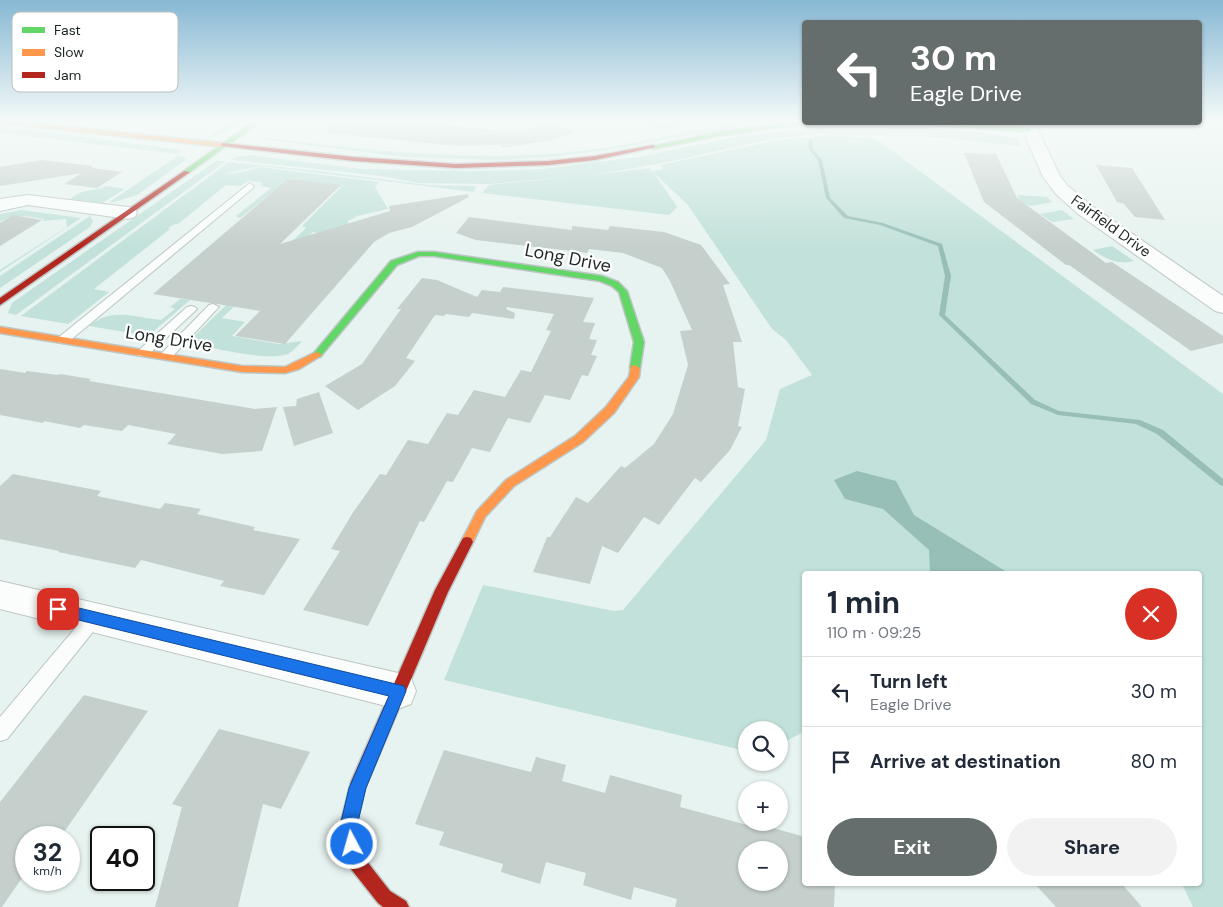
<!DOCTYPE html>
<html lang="en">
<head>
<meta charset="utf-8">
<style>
	body { margin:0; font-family:"DM Sans",sans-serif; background:#f2f2f3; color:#1f2937; height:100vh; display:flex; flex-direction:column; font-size:19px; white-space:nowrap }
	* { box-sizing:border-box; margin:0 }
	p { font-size:16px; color:#747a83 }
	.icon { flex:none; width:28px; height:28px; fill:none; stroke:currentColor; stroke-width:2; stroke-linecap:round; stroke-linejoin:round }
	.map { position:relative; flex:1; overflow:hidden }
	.side { position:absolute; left:802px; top:571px; width:400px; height:315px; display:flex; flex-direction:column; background:#fff; border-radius:5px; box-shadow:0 1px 4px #0004 }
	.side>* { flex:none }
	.guide { position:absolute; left:802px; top:20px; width:400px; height:105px; border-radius:5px; box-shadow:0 1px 4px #0004; background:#656e6c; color:#fff; overflow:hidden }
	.buttons { position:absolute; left:738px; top:721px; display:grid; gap:10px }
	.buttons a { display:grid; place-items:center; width:50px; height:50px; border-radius:50%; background:#fff; box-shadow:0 1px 4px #0004; font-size:25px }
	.speed { position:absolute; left:15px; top:826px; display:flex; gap:10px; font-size:25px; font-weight:700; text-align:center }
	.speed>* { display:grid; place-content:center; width:65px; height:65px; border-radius:50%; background:#fff; box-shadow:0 1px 4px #0004; line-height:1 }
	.speed small { font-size:12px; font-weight:400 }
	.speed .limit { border:2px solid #111; border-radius:8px; background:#fff; color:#111 }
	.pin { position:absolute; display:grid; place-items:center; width:42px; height:42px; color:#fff; margin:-21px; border-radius:10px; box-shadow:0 2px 8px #0006 }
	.me { position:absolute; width:55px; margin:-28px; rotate:354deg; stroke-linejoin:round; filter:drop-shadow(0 0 4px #0008) }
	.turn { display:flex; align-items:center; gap:18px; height:105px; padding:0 25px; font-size:22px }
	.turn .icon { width:65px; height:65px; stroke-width:2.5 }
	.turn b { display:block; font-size:35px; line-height:42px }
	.round { display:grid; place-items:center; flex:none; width:52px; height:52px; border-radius:26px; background:#f2f2f3 }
	.summary { display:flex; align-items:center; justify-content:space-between; height:85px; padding:0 25px }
	h1 { font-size:30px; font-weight:700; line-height:38px }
	.cta { display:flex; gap:10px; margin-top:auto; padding:10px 25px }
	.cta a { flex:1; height:58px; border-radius:30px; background:#656e6c; color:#fff; font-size:20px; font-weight:700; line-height:58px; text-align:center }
	.cta a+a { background:#f2f2f3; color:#1f2937 }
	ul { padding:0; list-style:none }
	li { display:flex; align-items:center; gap:15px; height:70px; padding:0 25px; border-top:1px solid #e0e1e3 }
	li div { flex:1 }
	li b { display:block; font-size:19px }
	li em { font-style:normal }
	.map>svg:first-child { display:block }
	.green { fill:#c2e1da }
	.water { fill:#97bfb7 }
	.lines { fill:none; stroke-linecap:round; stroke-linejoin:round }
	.stream { fill:#97bfb7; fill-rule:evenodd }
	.building { fill:#c5cfcc; fill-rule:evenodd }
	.lane-casing { stroke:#bdc6c3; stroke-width:2 }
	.street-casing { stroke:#bdc6c3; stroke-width:2 }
	.fast-casing { stroke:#bdc6c3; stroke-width:3 }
	.slow-casing { stroke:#bdc6c3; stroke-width:3 }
	.jam-casing { stroke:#bdc6c3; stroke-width:3 }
	.lane { fill:#fbfdfd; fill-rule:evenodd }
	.street { fill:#fbfdfd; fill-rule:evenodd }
	.fast { fill:#63d668; fill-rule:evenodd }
	.slow { fill:#ff974d; fill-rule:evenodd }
	.jam { fill:#b3261e; fill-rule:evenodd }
	.route { fill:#1a73e8; stroke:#114b97 }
	.labels { text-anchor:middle; stroke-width:4.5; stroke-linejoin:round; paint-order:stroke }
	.far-street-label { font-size:15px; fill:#1f2725; stroke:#fff }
	.street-label { font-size:18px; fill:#1f2725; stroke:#fff }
	.key { fill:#fff; stroke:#bcbebe; stroke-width:1 }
	.key-label { font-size:14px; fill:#1f2725 }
</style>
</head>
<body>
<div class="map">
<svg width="1223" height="907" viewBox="0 0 1223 907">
	<rect width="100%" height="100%" fill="#e7f3f0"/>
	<!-- green -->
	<path class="green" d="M232,120H246L225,133L206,138Z
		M644,120H733L655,130Z
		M754,124L607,150L551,157L501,160L402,157L262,139L265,138C370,150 465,162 571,152C608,149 646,140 683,133C706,128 730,123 754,124Z
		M0,126L183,150L177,154L2,133H0Z
		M829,127L929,128L1000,135L1018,139L1021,146L935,137L815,134L772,139L658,164L586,176L650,168L652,171L663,169L660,165L774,141L827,135L876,139L1223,394V907H1193L1182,884H1200V574H805V731L779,745V730H746V751L444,680L483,585L614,611L623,610L766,440L780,389L812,375L786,340L772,329L688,205L654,173L677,207L669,215L482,193L489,185L567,177L490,184L419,183L381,176L232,160L239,156L250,155L361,169L476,171L543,169L638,157L740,136Z
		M178,156L188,158L137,195L111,203V201Z
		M216,161H226L16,315L8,313L12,303L19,298Z
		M229,162L311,170L428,185L476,186L474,192L261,166L223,174L238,173L260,167L379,182L375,187L388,209L357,216L348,221V224L323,234L313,232L222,318L245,322L232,336L279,344L302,341C299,345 293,351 288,354C267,362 211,347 187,343L306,228L302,226L341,187L285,183L240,218L236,216L271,188L261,186V182L248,181L240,186L226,185L178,224H175L168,228L170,229L94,289L109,292L71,322L68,324L21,316Z
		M106,186L125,189L102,203L70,199C84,188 92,192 106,186Z
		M1017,195L1047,197L1052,202L1031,206L1021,202Z
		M21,210L81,218L0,272V270L67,227L66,219L43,221L44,219C27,217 16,212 0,222V214Z
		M1062,210L1074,219L1052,222L1040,214Z
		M90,216L93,221L90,227L0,288V276Z
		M1112,246L1134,261C1117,265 1106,259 1093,250Z
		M180,299L190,300L148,336L89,326C111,307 134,317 161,320L175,309L170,307Z"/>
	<!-- water -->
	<path class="water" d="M857,471L896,481L914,515L1010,574H930L929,550L883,509L845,499L834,480Z"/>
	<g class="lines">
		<!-- stream -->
		<path class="stream" d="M809,139L813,140L812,148L822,160L830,198L848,216L883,223L942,244L951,276L945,315L1035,400L1059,411L1140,420L1163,430L1223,479V486L1220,485L1157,434L1136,424L1058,415L1031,404L939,315L945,276L938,246L880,225L844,218L826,198L818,160L808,148Z"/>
	</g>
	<!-- building -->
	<path class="building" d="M328,120H392L518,132L550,121L575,132L553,140L502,148L501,145L457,146L327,133Z
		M964,153L996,154L1017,198L1106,263L1112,262L1223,336V343L1191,351L1069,265H1066L984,202Z
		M42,160L92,166V168L122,172L97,188L64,184L82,173L0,186V167Z
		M1096,165L1132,168L1165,220L1135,217L1124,204L1117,202Z
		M288,179L341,185L280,244L390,211L389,206L468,194L469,197L412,227L389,233L374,242L285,344L235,336L260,311L153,294Z
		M13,215L42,220L0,246V223Z
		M469,217L572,230V226L608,230L610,226L664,232L701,245L730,284L723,285L742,342H733L738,387L745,389L738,426L742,427L730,450L701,482L695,478L659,525L644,517L618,553L602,546L590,584L533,572L547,537H550L576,497L588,503L621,466L625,468L654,444L673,414L688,365L680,331L692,330L670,281L662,268L623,253L589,249L587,253L580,252L476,240L456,233Z
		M422,278L437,280L477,297L482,290L500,292L503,287L594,298L583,322L595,323L589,339L597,340L591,355L597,356L588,376L582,375L570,400L545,395L530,423L508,418L490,452L472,448L453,482L447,481L424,522L420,521L368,626L303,610L340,551L331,549L352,514L380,474L386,475L408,440L428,444L447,413L458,415L474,390L505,397L521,370L531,372L551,331L546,330L554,314L507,307L506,309L515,313L514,319L472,313L469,317L446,314L444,316L435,315L406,358L415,361L395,386L358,410L325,386L362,364L401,309H397Z
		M0,369L25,373L27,371L58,375L60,374L91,379L89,381L255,409L277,407L262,451L222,454L167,444L176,434L128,425L122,431L84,425L80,428L44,421L43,423L0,415Z
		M319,392L333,433L294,446L283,407L296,406L297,399Z
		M13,474L101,491L97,496L160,509L165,503L201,509L197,514L255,527L253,530L300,539L264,595L220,586L224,581L141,560L135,568L58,552L59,551L0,539V486Z
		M84,695L148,711L60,838H26V872L2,907H0V802Z
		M219,729L310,752L281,809L263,804L238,907H155L182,807L172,804Z
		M444,750L531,772L536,757L566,765L562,781L605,793L610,775L682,795L680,807L766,830V826L805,837V884H835L834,907H675L677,899L634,887L631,900L583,885L586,873L546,862L540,884L501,872L503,864L439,845L444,832L415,824ZM746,850H779V882H746Z
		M1035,884H1122L1142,907H1056Z"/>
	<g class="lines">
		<defs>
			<path id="lane" d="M250,183L254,186L253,188L67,343H59L57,340L59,337Z
				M213,304L219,307L217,309L170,359H162L160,356L162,353L209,305Z
				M191,306L195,307L197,309L195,311L147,356H139L137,353L139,350L187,307Z
				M94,610L100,613L102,618L100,623L7,739L0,741V717L88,613Z"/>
			<path id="street" d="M1019,122H1034L1060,176L1068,186L1092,206L1223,296V313L1215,311L1078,214L1056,194L1043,177Z
				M28,195L128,207L135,209L137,213L135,217L128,219L28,205L0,211V199Z
				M0,581L398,673L411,678L416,691L411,704L398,709L0,609Z"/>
			<path id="fast" d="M256,120H263L188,173H184V171Z
				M805,121V122H814L718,136L653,149L650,147L718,132Z
				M896,122H938L1029,128L1032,130L1029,132Z
				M418,252H434L602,276L618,282L627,291L644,342L640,368L635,371L630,368L634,342L619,292L612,286L600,281L434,256H419L397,265L320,357H314L312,355L314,353L391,261Z"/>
			<path id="slow" d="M0,120L223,143L226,145L223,147L0,123Z
				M0,327L242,366L285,367L314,353L317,352L322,355L299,369L285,373L242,372L0,333Z
				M635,365L640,368L639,377L614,413L583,442L514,486L485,517L471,546L467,547L463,546L461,542L477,511L506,480L575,436L606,407L629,377L631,366Z"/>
			<path id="jam" d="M223,143L354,157L456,164L548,161L595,156L653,145L656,147L595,160L548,165L456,168L354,161L221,146V144Z
				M184,171L190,172L0,305V298Z
				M467,537L471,538L473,542L448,592L365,788L356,826L365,859L390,891L406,901L409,907H383L378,903L351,869L340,826L351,782L435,590L463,538Z"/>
		</defs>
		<!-- lane casing -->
		<use href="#lane" class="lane-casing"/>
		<!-- street casing -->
		<use href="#street" class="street-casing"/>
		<!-- fast casing -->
		<use href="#fast" class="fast-casing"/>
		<!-- slow casing -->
		<use href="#slow" class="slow-casing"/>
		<!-- jam casing -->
		<use href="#jam" class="jam-casing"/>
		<!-- lane -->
		<use href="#lane" class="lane"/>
		<!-- street -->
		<use href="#street" class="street"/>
		<!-- fast -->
		<use href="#fast" class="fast"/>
		<!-- slow -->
		<use href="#slow" class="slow"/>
		<!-- jam -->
		<use href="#jam" class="jam"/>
	</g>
	<!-- sky -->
	<linearGradient id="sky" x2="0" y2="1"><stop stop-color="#87b8d4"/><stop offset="0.49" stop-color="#f4faf8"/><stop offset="1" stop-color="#f4faf8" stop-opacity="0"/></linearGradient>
	<rect width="1223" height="247" fill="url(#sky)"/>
	<!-- route -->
	<path class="route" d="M58,603L404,686L406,691L366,788L357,826L361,844L359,851L352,853L346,851L340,826L349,788L389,696L58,615L53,613L51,609L53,605Z"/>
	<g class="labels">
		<!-- far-street labels -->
		<g class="far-street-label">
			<text transform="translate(1111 226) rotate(36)" y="5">Fairfield Drive</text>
		</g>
		<!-- street labels -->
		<g class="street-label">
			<text transform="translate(568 258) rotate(11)" y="6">Long Drive</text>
			<text transform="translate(169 339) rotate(9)" y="6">Long Drive</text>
		</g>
	</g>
	<!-- legend -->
	<rect x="12" y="12" width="166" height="80" rx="8" class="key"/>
	<rect x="22" y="27" width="23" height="6" fill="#63d668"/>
	<rect x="22" y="49" width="23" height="7" fill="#ff974d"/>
	<rect x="22" y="72" width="23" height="6" fill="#b3261e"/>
	<g class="key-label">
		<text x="54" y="35">Fast</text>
		<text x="54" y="57">Slow</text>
		<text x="54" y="80">Jam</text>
	</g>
</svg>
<div class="buttons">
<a><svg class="icon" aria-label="search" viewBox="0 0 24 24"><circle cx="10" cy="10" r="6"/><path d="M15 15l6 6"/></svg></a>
<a>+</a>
<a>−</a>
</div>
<div class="speed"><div>32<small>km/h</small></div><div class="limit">40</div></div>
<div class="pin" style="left:58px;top:609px;background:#d93025"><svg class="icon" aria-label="arrive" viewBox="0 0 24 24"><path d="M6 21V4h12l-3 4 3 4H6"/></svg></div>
<svg class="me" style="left:352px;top:844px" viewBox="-20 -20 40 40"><circle r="17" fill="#1a73e8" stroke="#fff" stroke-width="3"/><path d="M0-11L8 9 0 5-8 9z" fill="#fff"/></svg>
<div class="guide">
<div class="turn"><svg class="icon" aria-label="left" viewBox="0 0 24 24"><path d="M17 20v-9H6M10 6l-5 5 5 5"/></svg><div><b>30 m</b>Eagle Drive</div></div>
</div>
<section class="side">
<div class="summary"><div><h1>1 min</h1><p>110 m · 09:25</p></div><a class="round" style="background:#d93025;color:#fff"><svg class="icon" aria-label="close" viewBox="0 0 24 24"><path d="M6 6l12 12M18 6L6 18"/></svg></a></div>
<ul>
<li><svg class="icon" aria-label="left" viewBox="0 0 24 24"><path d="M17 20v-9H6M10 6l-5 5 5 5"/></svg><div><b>Turn left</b><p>Eagle Drive</p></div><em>30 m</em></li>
<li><svg class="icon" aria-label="arrive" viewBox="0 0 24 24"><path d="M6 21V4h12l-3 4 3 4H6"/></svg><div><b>Arrive at destination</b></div><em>80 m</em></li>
</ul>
<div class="cta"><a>Exit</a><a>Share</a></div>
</section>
</div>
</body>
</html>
